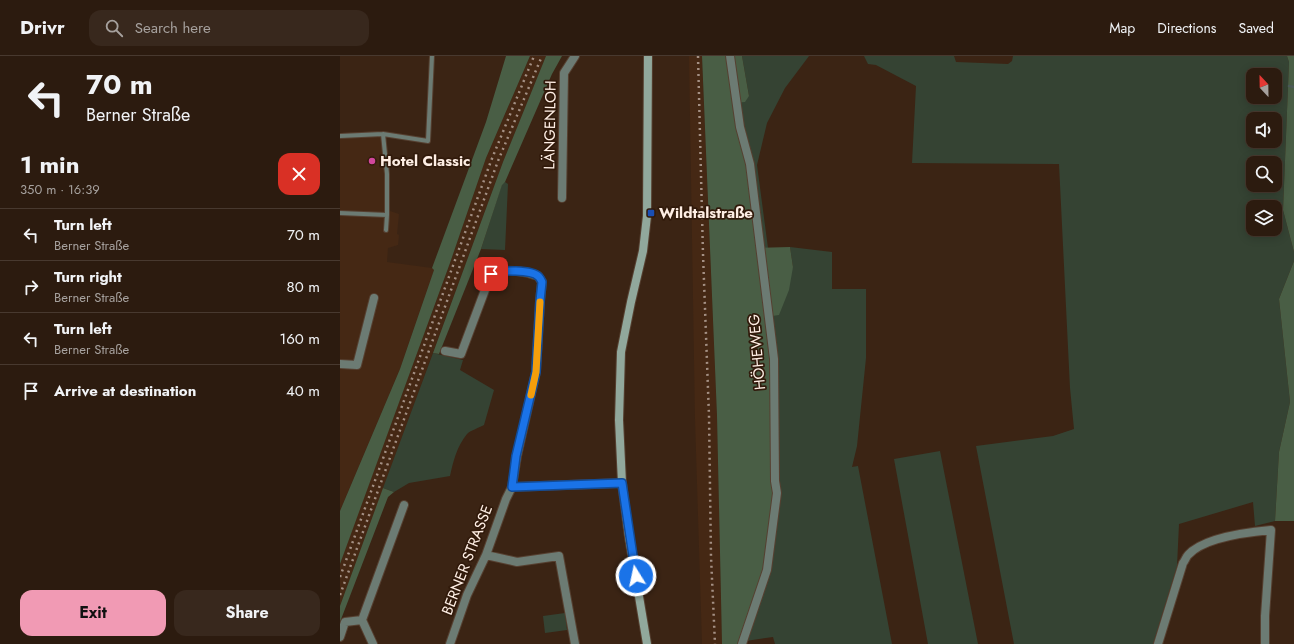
<!DOCTYPE html>
<html lang="en">
<head>
<meta charset="utf-8">
<style>
	body { margin:0; font-family:Jost,sans-serif; background:#38281d; color:#f1f3f6; height:100vh; display:flex; flex-direction:column; font-size:15px; white-space:nowrap }
	* { box-sizing:border-box; margin:0 }
	p { font-size:13px; color:#a6a19e }
	.icon { flex:none; width:22px; height:22px; fill:none; stroke:currentColor; stroke-width:2; stroke-linecap:round; stroke-linejoin:round }
	.map { position:relative; flex:1; overflow:hidden }
	.side { display:flex; flex-direction:column; background:#2c1b0f; width:340px }
	.side>* { flex:none }
	.guide { background:#2c1b0f; color:#f1f3f6; overflow:hidden }
	.needle { width:26px; rotate:338deg }
	.fabs { position:absolute; left:906px; top:12px; display:grid; gap:8px }
	.fabs a { display:grid; place-items:center; width:36px; height:36px; border-radius:8px; background:#2c1b0f; box-shadow:0 2px 10px #0003,0 0 0 1px #48392f; font-size:20px }
	.pin { position:absolute; display:grid; place-items:center; width:34px; height:34px; color:#fff; margin:-17px; border-radius:8px; box-shadow:0 2px 6px #0006 }
	.me { position:absolute; width:44px; margin:-22px; rotate:350deg; stroke-linejoin:round; filter:drop-shadow(0 0 3px #0008) }
	.turn { display:flex; align-items:center; gap:14px; height:84px; padding:0 20px; font-size:18px }
	.turn .icon { width:52px; height:52px; stroke-width:2.5 }
	.turn b { display:block; font-size:28px; line-height:34px }
	.round { display:grid; place-items:center; flex:none; width:42px; height:42px; border-radius:12px; background:#38281d }
	.summary { display:flex; align-items:center; justify-content:space-between; height:68px; padding:0 20px }
	h1 { font-size:24px; font-weight:700; line-height:30px }
	.cta { display:flex; gap:8px; margin-top:auto; padding:8px 20px }
	.cta a { flex:1; height:46px; border-radius:12px; background:#f19ab4; color:#111; font-size:16px; font-weight:700; line-height:46px; text-align:center }
	.cta a+a { background:#38281d; color:#f1f3f6 }
	ul { padding:0; list-style:none }
	li { display:flex; align-items:center; gap:12px; height:52px; padding:0 20px; border-top:1px solid #48392f }
	li div { flex:1 }
	li b { display:block; font-size:15px }
	li em { font-style:normal }
	header { display:flex; align-items:center; gap:24px; box-sizing:border-box; height:56px; padding:0 20px; background:#2c1b0f; border-bottom:1px solid #48392f }
	header strong { font-size:19px }
	nav { display:flex; gap:22px; margin-inline-start:auto; font-size:14px }
	.search { width:280px; height:36px; background:#38281d; display:flex; align-items:center; gap:10px; box-sizing:border-box; padding:0 14px; border-radius:12px; color:#a6a19e; font-size:15px }
	main { display:flex; flex:1; min-height:0 }
	.map>svg:first-child { display:block }
	.built { fill:#452814 }
	.green { fill:#354333; fill-rule:evenodd }
	.forest { fill:#495e45 }
	.lines { fill:none; stroke-linecap:round; stroke-linejoin:round }
	.stream { stroke:#4c5a58; stroke-width:2.5 }
	.lane-casing { stroke:#564031; stroke-width:6 }
	.street-casing { stroke:#564031; stroke-width:10 }
	.secondary-casing { stroke:#564031; stroke-width:10 }
	.lane { stroke:#6c7b73; stroke-width:4 }
	.street { stroke:#6c7b73; stroke-width:8 }
	.secondary { stroke:#91a89c; stroke-width:8 }
	.rail { stroke:#a49084; stroke-width:2.5; stroke-dasharray:2 4; stroke-linecap:butt }
	.route-casing { stroke:#114b97; stroke-width:10 }
	.route { stroke:#1a73e8; stroke-width:7 }
	.slow { stroke:#f59e0b; stroke-width:7 }
	.hotel-dot { fill:#d1479c; stroke:#311a0b; stroke-width:1.5 }
	.transit-dot { fill:#1a4fb4; stroke:#311a0b; stroke-width:1.5 }
	.labels { text-anchor:middle; stroke-width:3.5; stroke-linejoin:round; paint-order:stroke }
	.street-label { font-size:15px; fill:#feeee4; stroke:#311a0b }
	.poi-label { font-size:15px; font-weight:bold; fill:#feeee4; stroke:#311a0b; text-anchor:start }
</style>
</head>
<body>
<header>
<strong>Drivr</strong>
<div class="search"><svg class="icon" aria-label="search" viewBox="0 0 24 24"><circle cx="10" cy="10" r="6"/><path d="M15 15l6 6"/></svg>Search here</div>
<nav><a>Map</a><a>Directions</a><a>Saved</a></nav>
</header>
<main>
<section class="side">
<div class="guide">
<div class="turn"><svg class="icon" aria-label="left" viewBox="0 0 24 24"><path d="M17 20v-9H6M10 6l-5 5 5 5"/></svg><div><b>70 m</b>Berner Straße</div></div>
</div>
<div class="summary"><div><h1>1 min</h1><p>350 m · 16:39</p></div><a class="round" style="background:#d93025;color:#fff"><svg class="icon" aria-label="close" viewBox="0 0 24 24"><path d="M6 6l12 12M18 6L6 18"/></svg></a></div>
<ul>
<li><svg class="icon" aria-label="left" viewBox="0 0 24 24"><path d="M17 20v-9H6M10 6l-5 5 5 5"/></svg><div><b>Turn left</b><p>Berner Straße</p></div><em>70 m</em></li>
<li><svg class="icon" aria-label="right" viewBox="0 0 24 24"><path d="M7 20v-9h11M14 6l5 5-5 5"/></svg><div><b>Turn right</b><p>Berner Straße</p></div><em>80 m</em></li>
<li><svg class="icon" aria-label="left" viewBox="0 0 24 24"><path d="M17 20v-9H6M10 6l-5 5 5 5"/></svg><div><b>Turn left</b><p>Berner Straße</p></div><em>160 m</em></li>
<li><svg class="icon" aria-label="arrive" viewBox="0 0 24 24"><path d="M6 21V4h12l-3 4 3 4H6"/></svg><div><b>Arrive at destination</b></div><em>40 m</em></li>
</ul>
<div class="cta"><a>Exit</a><a>Share</a></div>
</section>
<div class="map">
<svg width="954" height="588" viewBox="0 0 954 588">
	<rect width="100%" height="100%" fill="#3b2414"/>
	<!-- built -->
	<path class="built" d="M190,0H206L163,106L0,550V508L6,490L110,207L146,102Z
		M349,0H362L377,360L382,588H362L355,363Z
		M35,75L45,77L49,122L50,155L59,158L57,178L59,179L58,189L48,192L47,206L92,212L94,214L60,313L0,455V77Z"/>
	<!-- green -->
	<path class="green" d="M402,0H469L445,32L427,67L417,109L428,192H417L393,47L409,40Z
		M524,0H614L616,6L668,8L672,5L673,0H947L949,6L943,154L954,196V205L939,243L950,346L939,396L935,465L915,470L913,446L839,468L837,510L813,588H674L636,390L713,380L734,373L730,332L719,108L572,107L576,30L536,9L528,8ZM913,19H935V41H913ZM913,63H935V85H913ZM913,107H935V129H913ZM913,151H935V173H913Z
		M165,126L168,128L165,194L141,193L162,128Z
		M450,191L492,196V233H526V302L517,390L512,411L518,410L552,588H435L433,581L399,586L433,439L430,304L424,261L453,211Z
		M93,297L123,304L120,314L154,334L144,369C139,372 131,374 127,378C117,390 113,406 110,420L69,427L54,436L43,432Z
		M600,395L638,588H588L554,403Z
		M225,557L227,574L205,577L203,560Z"/>
	<!-- forest -->
	<path class="forest" d="M166,0H190L146,102L110,207L0,508V455L60,313L94,214L92,212L146,66Z
		M206,0H222L212,18L165,126L162,129L141,193L99,298L93,297L163,106Z
		M362,0H402L409,40L405,46L394,47L406,108L417,192L450,191L453,211L449,234L439,259L425,261L430,304L433,439L425,510L399,588H382L377,360Z
		M947,0H954V196L943,154L949,6Z
		M954,205V465H935L939,396L950,346L939,243Z
		M43,432L54,436L48,441L0,566V550Z"/>
	<g class="lines">
		<!-- stream -->
		<path class="stream" d="M949,30L954,31"/>
		<defs>
			<path id="lane" d="M0,80L43,78L88,85L92,0
				M0,157L47,159V118L43,78
				M46,174L47,159"/>
			<path id="street" d="M390,0L400,71L410,108L434,303L435,425L437,437L427,514L402,588
				M222,142L224,17L235,0
				M105,295L121,298L151,218C165,212 185,215 198,220L202,226L200,245L196,316L177,400L172,431L282,427
				M0,308L17,309L34,242
				M146,499L177,506L219,500L235,588
				M0,581L5,566L22,564
				M33,588L22,564L64,449
				M110,588L127,539L146,499L166,443L172,431
				M818,588L843,507C845,505 846,501 848,499C864,481 909,476 931,474L925,560V588"/>
			<path id="secondary" d="M307,588L289,481L282,427L279,364L281,296L291,246L303,195L307,160L308,0"/>
		</defs>
		<!-- lane casing -->
		<use href="#lane" class="lane-casing"/>
		<!-- street casing -->
		<use href="#street" class="street-casing"/>
		<!-- secondary casing -->
		<use href="#secondary" class="secondary-casing"/>
		<!-- lane -->
		<use href="#lane" class="lane"/>
		<!-- street -->
		<use href="#street" class="street"/>
		<!-- secondary -->
		<use href="#secondary" class="secondary"/>
		<!-- rail -->
		<path class="rail" d="M358,0L363,198L369,360L371,501L375,588
			M0,521L151,105L194,0
			M0,539L158,105L202,0"/>
	</g>
	<g class="lines">
		<defs>
			<path id="route" d="M151,218C160,214 192,213 199,221C200,222 201,224 202,226L200,245L196,316L176,400L172,431L282,427L296,520"/>
		</defs>
		<!-- route casing -->
		<use href="#route" class="route-casing"/>
		<!-- route -->
		<use href="#route" class="route"/>
		<!-- slow -->
		<path class="slow" d="M191,339L196,316L200,246"/>
	</g>
	<!-- markers -->
	<circle class="hotel-dot" cx="32" cy="105" r="4"/>
	<rect class="transit-dot" x="307" y="153" width="8" height="8" rx="2"/>
	<g class="labels">
		<!-- street labels -->
		<g class="street-label">
			<text transform="translate(210 69) rotate(-89)" y="5">LÄNGENLOH</text>
			<text transform="translate(417 296) rotate(-95)" y="5">HÖHEWEG</text>
			<text transform="translate(127 504) rotate(-69)" y="5">BERNER STRASSE</text>
		</g>
		<!-- poi labels -->
		<g class="poi-label">
			<text x="40" y="110">Hotel Classic</text>
			<text x="319" y="162">Wildtalstraße</text>
		</g>
	</g>
</svg>
<div class="fabs">
<a><svg class="needle" viewBox="-14 -14 28 28"><path d="M0-13l5 13h-10z" fill="#e53935"/><path d="M0 13l5-13h-10z" fill="#a6a19e"/></svg></a>
<a><svg class="icon" aria-label="sound" viewBox="0 0 24 24"><path d="M4 9h4l5-4v14l-5-4H4zM17 9q2 3 0 6"/></svg></a>
<a><svg class="icon" aria-label="search" viewBox="0 0 24 24"><circle cx="10" cy="10" r="6"/><path d="M15 15l6 6"/></svg></a>
<a><svg class="icon" aria-label="layers" viewBox="0 0 24 24"><path d="M12 4l9 5-9 5-9-5zM3 14l9 5 9-5"/></svg></a>
</div>
<div class="pin" style="left:151px;top:218px;background:#d93025"><svg class="icon" aria-label="arrive" viewBox="0 0 24 24"><path d="M6 21V4h12l-3 4 3 4H6"/></svg></div>
<svg class="me" style="left:296px;top:520px" viewBox="-20 -20 40 40"><circle r="17" fill="#1a73e8" stroke="#fff" stroke-width="3"/><path d="M0-11L8 9 0 5-8 9z" fill="#fff"/></svg>
</div>
</main>
</body>
</html>
